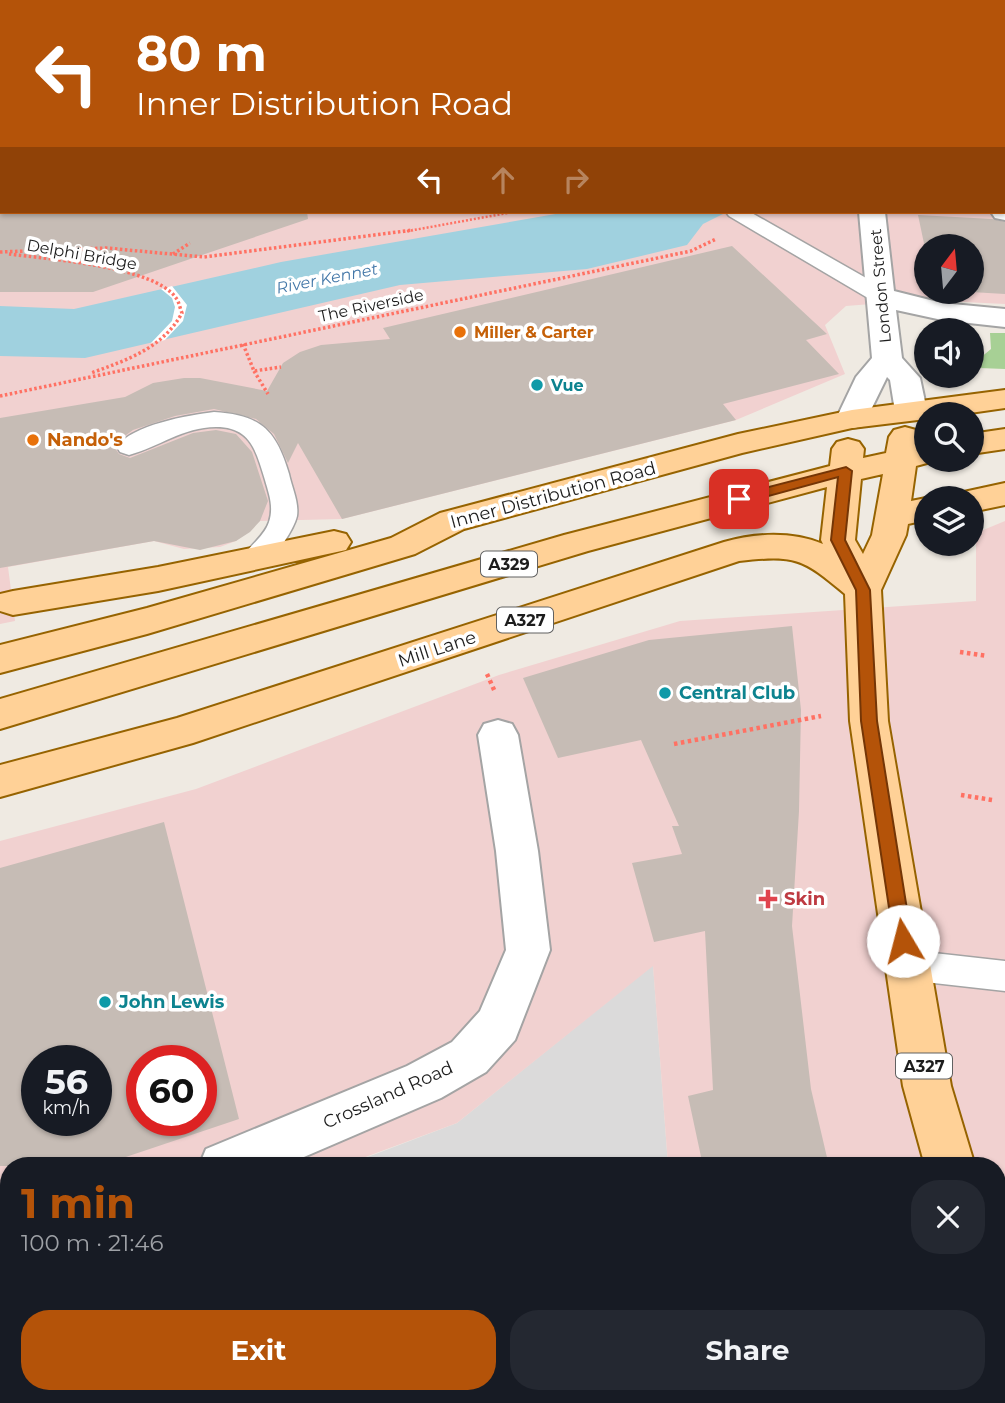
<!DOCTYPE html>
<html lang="en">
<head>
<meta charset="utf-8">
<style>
	body { margin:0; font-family:Montserrat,sans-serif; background:#242831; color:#f1f3f6; height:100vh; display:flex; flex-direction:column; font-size:26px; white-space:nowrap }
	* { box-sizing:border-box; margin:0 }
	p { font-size:23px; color:#9ea1a6 }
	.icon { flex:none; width:38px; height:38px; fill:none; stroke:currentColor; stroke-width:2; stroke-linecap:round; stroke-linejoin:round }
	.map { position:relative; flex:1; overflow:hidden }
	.panel { position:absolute; left:0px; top:1157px; width:1006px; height:247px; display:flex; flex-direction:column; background:#171b24; border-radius:28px 28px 0 0; box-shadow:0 2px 5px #0004 }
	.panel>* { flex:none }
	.top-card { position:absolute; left:0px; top:0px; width:1006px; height:214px; box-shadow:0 2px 5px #0004; background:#b45309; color:#fff; overflow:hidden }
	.needle { width:46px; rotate:16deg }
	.tools { position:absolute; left:914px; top:234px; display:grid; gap:14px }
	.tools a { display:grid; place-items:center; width:70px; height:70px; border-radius:50%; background:#171b24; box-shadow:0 2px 5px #0004; font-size:35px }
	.speed { position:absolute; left:21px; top:1045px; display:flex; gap:14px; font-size:35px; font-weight:700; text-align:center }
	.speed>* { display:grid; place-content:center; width:91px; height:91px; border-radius:50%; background:#171b24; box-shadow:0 2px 5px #0004; line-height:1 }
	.speed small { font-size:18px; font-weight:400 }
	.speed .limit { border:10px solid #d22; background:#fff; color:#111 }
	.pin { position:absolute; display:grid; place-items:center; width:60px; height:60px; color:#fff; margin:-30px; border-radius:14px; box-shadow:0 4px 10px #0006 }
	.me { position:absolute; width:77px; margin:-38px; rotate:352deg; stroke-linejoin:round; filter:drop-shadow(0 0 5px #0008) }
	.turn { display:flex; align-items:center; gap:24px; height:147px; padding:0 21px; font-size:32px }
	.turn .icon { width:91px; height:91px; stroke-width:2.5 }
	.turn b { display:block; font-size:49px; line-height:60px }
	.lanes { display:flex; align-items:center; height:66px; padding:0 21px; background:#0003; justify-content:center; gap:35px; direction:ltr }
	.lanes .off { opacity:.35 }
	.round { display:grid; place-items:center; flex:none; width:74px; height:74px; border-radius:28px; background:#242831 }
	.overview { display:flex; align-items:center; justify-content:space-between; height:119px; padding:0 21px }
	h1 { font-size:42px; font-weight:700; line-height:52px; color:#b45309 }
	.action { display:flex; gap:14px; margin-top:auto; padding:14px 21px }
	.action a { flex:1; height:80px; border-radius:28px; background:#b45309; color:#fff; font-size:28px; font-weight:700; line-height:80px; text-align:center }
	.action a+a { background:#242831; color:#f1f3f6 }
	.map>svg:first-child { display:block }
	.residential { fill:#dbdada }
	.commercial { fill:#f1d1d0; fill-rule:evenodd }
	.religious { fill:#cbcbcb }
	.forest { fill:#a7d095 }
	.water { fill:#a0d1df }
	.pier { fill:#fff }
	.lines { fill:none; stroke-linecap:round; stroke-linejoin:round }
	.stream { fill:#a0d1df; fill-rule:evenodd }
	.building { fill:#c6bcb5; fill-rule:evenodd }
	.lane-casing { stroke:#a4a4a4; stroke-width:3 }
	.street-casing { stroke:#a4a4a4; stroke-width:4 }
	.primary-casing { stroke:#966300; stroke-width:4 }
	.path-far2 { stroke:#ff7163; stroke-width:2.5; stroke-dasharray:2 2; stroke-linecap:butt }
	.path-far1 { stroke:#ff7163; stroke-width:3.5; stroke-dasharray:2.5 2.5; stroke-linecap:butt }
	.path { stroke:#ff7163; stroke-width:4.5; stroke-dasharray:3.5 3.5; stroke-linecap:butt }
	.lane { fill:#fff; fill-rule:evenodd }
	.street { fill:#fff; fill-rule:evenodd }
	.primary { fill:#ffd197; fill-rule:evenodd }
	.route { fill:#b45309; stroke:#753606; stroke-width:2 }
	.food-dot { fill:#e8710a; stroke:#fff; stroke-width:2.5 }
	.culture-dot { fill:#0f9aa8; stroke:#fff; stroke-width:2.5 }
	.health-dot { fill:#e0444e; stroke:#fff; stroke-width:2.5 }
	.labels { text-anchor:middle; stroke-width:7; stroke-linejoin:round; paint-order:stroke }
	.far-street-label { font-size:16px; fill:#1d1d1d; stroke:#fff }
	.far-water-label { font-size:16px; font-style:italic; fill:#4377a8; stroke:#fff }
	.far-food-label { font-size:16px; font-weight:bold; fill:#c56008; stroke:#fff; text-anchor:start }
	.far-culture-label { font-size:16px; font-weight:bold; fill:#0d838f; stroke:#fff; text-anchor:start }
	.shield { fill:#fff; stroke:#616161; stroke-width:2 }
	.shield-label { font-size:16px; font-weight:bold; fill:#1d1d1d }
	.food-label { font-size:18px; font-weight:bold; fill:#c56008; stroke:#fff; text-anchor:start }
	.street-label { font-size:18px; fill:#1d1d1d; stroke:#fff }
	.culture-label { font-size:18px; font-weight:bold; fill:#0d838f; stroke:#fff; text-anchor:start }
	.health-label { font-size:18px; font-weight:bold; fill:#be3a42; stroke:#fff; text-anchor:start }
</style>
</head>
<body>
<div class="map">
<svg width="1005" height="1403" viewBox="0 0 1005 1403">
	<rect width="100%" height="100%" fill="#efeae2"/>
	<!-- residential -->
	<path class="residential" d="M653,965L668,1165L344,1166L457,1123Z
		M9,1293V1395H685L686,1403H0V1297Z"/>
	<!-- commercial -->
	<path class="commercial" d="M0,0H838L840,2H2V212H1004L1005,168V304L922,300L846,306L825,325L845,374L736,420L342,519L260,521L236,541L220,547L184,549L154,541L8,567L15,621L0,624ZM926,247H971V292H926Z
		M1005,521V1403H686L685,1395H998V1166L668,1165L653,966L457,1123L344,1165L9,1166V1293L0,1297V841L196,789L499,675L680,621L976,601V533ZM37,1060H96V1120H37ZM142,1060H201V1120H142Z"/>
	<!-- religious -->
	<path class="religious" d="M136,1395H187L188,1403H107Z"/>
	<!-- forest -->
	<path class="forest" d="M990,333H1005V369L979,368L974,363L991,349Z"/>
	<!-- water -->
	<path class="water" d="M567,212H727L703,224L687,245L587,269L400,285L85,358L0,356V306L74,309L281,262Z"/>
	<!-- pier -->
	<path class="pier" d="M172,286L187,305L183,321L165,340L151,343L172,321L175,307L172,298L161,289Z"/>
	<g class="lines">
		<!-- stream -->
		<path class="stream" d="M601,0H627L600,2Z"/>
	</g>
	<!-- building -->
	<path class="building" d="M0,212H307L308,219L93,292H0Z
		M918,215L992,219L1005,222V294L971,292V247H926V253Z
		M732,246L827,334L806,340L839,374L723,404L736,420L342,519L298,443L288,463L274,434L256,419L214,409L175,416L133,430L122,438L115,448L119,454L130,458L193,433L216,430L236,434L252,452L268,501L260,521L250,532L236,541L200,550L154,541L0,568V418L125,397L153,383L184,378H200L267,391L283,363L300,352L321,345L390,339L383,328Z
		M792,626L801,710L799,811L792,926L811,1089L829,1166H703L688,1096L713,1090L705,931L654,942L632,863L682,854L672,826H679L641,740L558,758L523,678L649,640Z
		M164,822L239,1119L99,1166H0V868ZM37,1060H96V1120H37ZM142,1060H201V1120H142Z"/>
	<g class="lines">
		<defs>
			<path id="lane" d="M80,0H96L97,2H81Z
				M0,39H2V49H0Z
				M1004,54H1005V64H1004Z
				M726,212H750L889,291L892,296L889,301H873L729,216Z
				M214,412C261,415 276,430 289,474C292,488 299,502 297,516C294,530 272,563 259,567C253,570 249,568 243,566L240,560C248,547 264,537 269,522C274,507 269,494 265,480C256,451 251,427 216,427C183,427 159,447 129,455L120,452L117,447C131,425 189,415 214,412Z
				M907,950L1005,961V991L907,980L895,976L890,965L895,954Z"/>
			<path id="street" d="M770,0H790L791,2H771Z
				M1005,204V220L995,218L991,212H1004Z
				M859,212H885L894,291L942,303L1005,309V327L942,320L896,310L902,358L920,378L927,411L922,418L911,420L900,418L895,411L890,380L887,377L863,426L852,428L841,426L836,419L856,377L872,358Z
				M498,720L512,724L518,735L538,851L550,950L515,1040L486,1072L441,1098L283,1166H199L206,1149L407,1066L452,1042L480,1011L506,950L496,851L478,735L484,724Z
				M9,1227V1279L0,1282V1230Z"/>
			<path id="primary" d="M1005,390V408L956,415H926V419L852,428L742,453L464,529L415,554L147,634L0,673V645L147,608L391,538L440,513L738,434L852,410Z
				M905,427L916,430L921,437L920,445L926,444V460H938L916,466L911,501L926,498L928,499H926V520L908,524L906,535L881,590L888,721L951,1086L975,1166H925L903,1086L850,721L845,594C802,558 796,555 739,561L193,743L0,797V765L177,718L724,542C755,533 792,531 823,544L821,540L827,487L588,551L0,729V699L564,535L830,466L832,449L837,442L848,439L859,442L864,449L863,458L886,453L889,437L894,430ZM883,474L872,535L863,554L855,540L861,479Z
				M1005,429V449L971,454V434Z
				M1005,483V505L971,512V499H956L959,493Z
				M334,531L346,534L351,542L346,550L158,591L13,615L0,611V594L13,591L158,567Z
				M998,1308L1005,1311V1389L998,1386Z"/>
		</defs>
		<!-- lane casing -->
		<use href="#lane" class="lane-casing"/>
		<!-- street casing -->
		<use href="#street" class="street-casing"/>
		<!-- primary casing -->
		<use href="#primary" class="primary-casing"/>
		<!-- path-far2 -->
		<path class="path-far2" d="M403,232L513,212"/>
		<!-- path-far1 -->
		<path class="path-far1" d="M0,252L106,248L204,257L413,230
			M9,254C47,259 154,266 176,298C179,301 180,309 182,313C163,348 127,360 91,373
			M173,254L190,243
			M243,344L254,371L281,367
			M254,371L268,394
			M0,396L691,251L716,239"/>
		<!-- path -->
		<path class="path" d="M960,652L987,656
			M487,674L495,692
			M674,744L821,716
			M961,795L992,800"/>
		<!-- lane -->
		<use href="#lane" class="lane"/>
		<!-- street -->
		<use href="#street" class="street"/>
		<!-- primary -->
		<use href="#primary" class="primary"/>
	</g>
	<!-- route -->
	<path class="route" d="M846,467L852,471L845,540L870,590L877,721L912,941L910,947L903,949L897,947L894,941L861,721L856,590L831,540L838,477L739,504L732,499L734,496Z"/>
	<!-- markers -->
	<g class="food-dot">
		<circle cx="460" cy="332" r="7"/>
		<circle cx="33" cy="440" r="7"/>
	</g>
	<g class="culture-dot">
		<circle cx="537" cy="385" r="7"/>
		<circle cx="665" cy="693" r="7"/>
		<circle cx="105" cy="1002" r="7"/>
	</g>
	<path class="health-dot" d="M764.5 888.5h7v7h7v7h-7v7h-7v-7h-7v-7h7z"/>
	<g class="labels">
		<!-- far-street labels -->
		<g class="far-street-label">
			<text transform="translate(82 254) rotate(10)" y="6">Delphi Bridge</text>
			<text transform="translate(880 286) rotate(-95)" y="6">London Street</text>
			<text transform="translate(371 305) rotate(-12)" y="6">The Riverside</text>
		</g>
		<!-- far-water labels -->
		<g class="far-water-label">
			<text transform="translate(327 278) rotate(-11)" y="6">River Kennet</text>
		</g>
		<!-- far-food labels -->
		<g class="far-food-label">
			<text x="474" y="338">Miller &amp; Carter</text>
		</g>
		<!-- far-culture labels -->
		<g class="far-culture-label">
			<text x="551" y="391">Vue</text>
		</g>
		<!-- shield labels -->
		<g class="shield">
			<rect x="481" y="551.5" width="56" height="25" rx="5"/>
			<rect x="497" y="607.5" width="56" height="25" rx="5"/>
			<rect x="896" y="1053.5" width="56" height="25" rx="5"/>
		</g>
		<g class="shield-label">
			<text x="509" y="570">A329</text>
			<text x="525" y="626">A327</text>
			<text x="924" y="1072">A327</text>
		</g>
		<!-- food labels -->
		<g class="food-label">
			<text x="47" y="446">Nando's</text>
		</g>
		<!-- street labels -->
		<g class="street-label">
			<text transform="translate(553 495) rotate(-15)" y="6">Inner Distribution Road</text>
			<text transform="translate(437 649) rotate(-18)" y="6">Mill Lane</text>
			<text transform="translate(388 1095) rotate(-24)" y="6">Crossland Road</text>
		</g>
		<!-- culture labels -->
		<g class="culture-label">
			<text x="679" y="699">Central Club</text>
			<text x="119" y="1008">John Lewis</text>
		</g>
		<!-- health labels -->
		<g class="health-label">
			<text x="784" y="905">Skin</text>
		</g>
	</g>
</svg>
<div class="tools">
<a><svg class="needle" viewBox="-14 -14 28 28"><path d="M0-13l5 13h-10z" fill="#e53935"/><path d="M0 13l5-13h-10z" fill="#9ea1a6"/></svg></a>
<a><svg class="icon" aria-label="sound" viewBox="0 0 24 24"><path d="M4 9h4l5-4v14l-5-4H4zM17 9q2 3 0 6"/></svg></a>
<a><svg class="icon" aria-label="search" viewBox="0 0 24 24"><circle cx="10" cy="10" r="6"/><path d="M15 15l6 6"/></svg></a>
<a><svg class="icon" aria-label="layers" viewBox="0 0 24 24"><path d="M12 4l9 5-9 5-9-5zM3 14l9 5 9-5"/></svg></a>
</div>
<div class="speed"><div>56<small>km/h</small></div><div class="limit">60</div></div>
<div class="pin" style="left:739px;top:499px;background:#d93025"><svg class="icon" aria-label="arrive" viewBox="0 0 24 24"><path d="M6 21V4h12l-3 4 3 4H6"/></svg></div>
<svg class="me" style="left:903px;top:941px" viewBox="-20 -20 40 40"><circle r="19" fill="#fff"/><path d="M0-13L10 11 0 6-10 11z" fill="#b45309"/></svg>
<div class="top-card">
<div class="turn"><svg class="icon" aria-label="left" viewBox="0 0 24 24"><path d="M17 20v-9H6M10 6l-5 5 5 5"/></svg><div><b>80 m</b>Inner Distribution Road</div></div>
<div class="lanes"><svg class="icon" aria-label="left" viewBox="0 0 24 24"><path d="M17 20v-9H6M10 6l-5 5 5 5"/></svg><svg class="icon off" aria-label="ahead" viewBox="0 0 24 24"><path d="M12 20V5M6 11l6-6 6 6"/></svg><svg class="icon off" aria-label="right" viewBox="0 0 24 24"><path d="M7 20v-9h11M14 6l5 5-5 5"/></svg></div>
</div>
<section class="panel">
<div class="overview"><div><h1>1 min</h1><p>100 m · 21:46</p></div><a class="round"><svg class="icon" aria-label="close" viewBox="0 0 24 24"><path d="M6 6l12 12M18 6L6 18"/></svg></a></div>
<div class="action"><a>Exit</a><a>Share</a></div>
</section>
</div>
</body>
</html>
